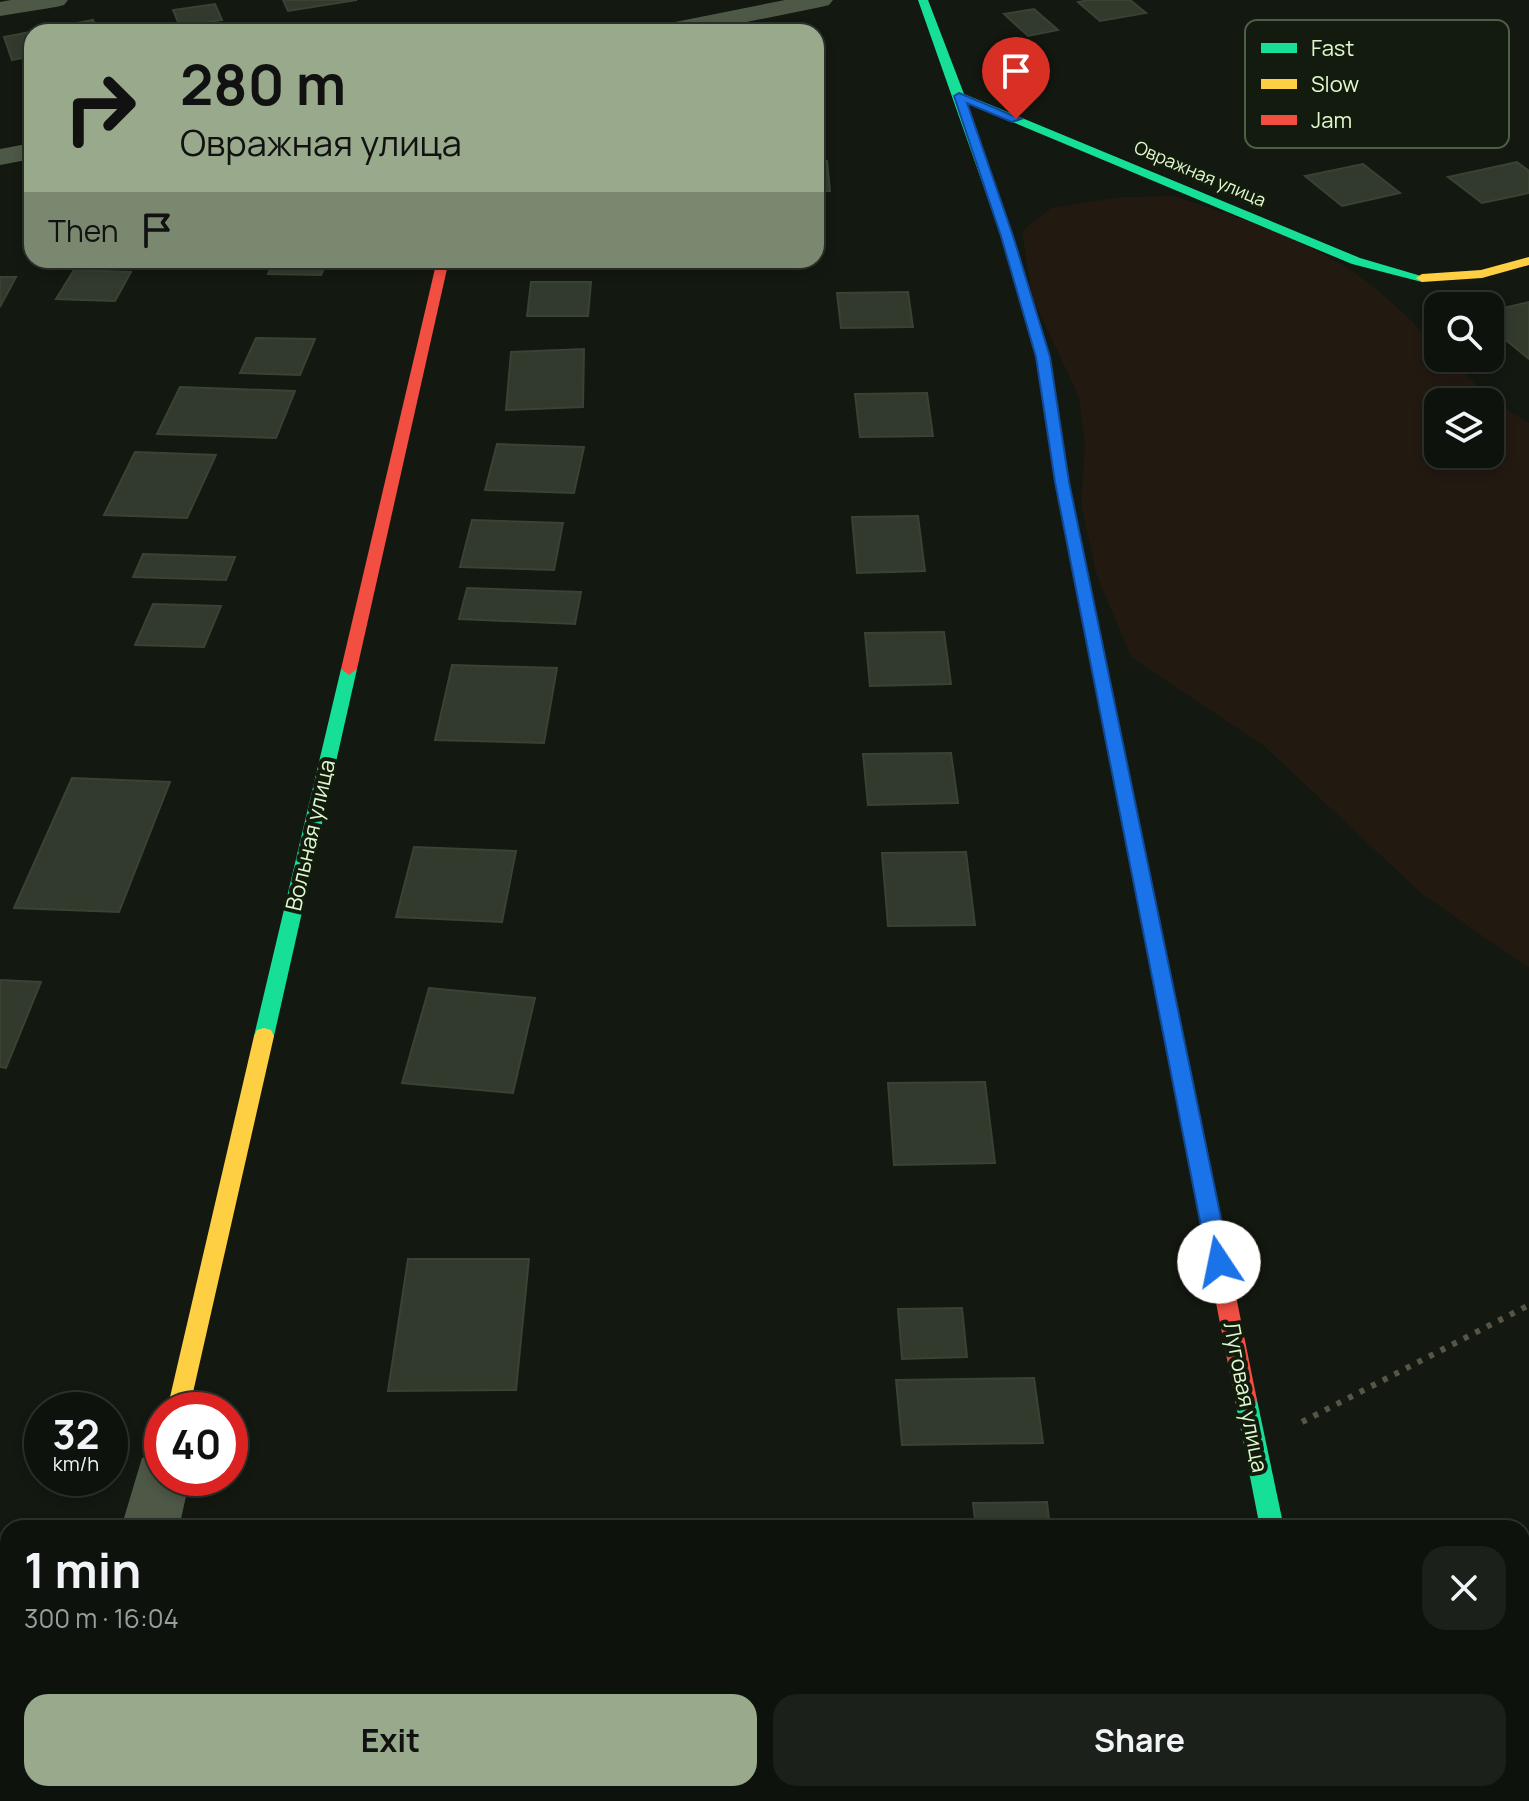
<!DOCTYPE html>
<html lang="en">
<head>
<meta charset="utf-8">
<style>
	body { margin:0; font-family:Manrope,sans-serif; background:#1c201a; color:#f1f3f6; height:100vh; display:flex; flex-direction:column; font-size:30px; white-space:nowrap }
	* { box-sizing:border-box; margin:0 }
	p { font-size:26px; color:#9b9e9d }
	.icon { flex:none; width:44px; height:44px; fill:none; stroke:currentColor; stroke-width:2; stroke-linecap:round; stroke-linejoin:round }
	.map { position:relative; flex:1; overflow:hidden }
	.sheet { position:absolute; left:0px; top:1520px; width:1530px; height:282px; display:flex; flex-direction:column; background:#0e120c; border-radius:24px 24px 0 0; box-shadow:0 4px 12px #0003,0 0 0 2px #2e322d }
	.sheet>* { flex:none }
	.top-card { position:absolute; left:24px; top:24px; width:800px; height:244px; border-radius:24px; box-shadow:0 4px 12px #0003,0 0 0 2px #2e322d; background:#98aa8b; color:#111; overflow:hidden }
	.tools { position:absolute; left:1424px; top:292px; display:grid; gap:16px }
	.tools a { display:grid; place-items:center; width:80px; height:80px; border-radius:16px; background:#0e120c; box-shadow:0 4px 12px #0003,0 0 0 2px #2e322d; font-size:40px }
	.speed { position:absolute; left:24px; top:1392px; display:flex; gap:16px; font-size:40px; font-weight:700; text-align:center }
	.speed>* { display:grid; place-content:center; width:104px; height:104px; border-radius:50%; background:#0e120c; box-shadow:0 4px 12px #0003,0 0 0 2px #2e322d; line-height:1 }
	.speed small { font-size:20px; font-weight:400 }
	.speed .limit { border:12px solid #d22; background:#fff; color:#111 }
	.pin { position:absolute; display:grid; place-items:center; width:68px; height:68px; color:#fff; margin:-82px -34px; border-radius:50% 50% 50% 0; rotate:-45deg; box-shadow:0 0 8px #0007 }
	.pin .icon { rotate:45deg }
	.me { position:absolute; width:88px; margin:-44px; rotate:349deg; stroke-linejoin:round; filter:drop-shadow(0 0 6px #0008) }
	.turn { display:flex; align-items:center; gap:28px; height:168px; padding:0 24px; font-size:36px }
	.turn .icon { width:104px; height:104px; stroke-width:2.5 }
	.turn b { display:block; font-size:56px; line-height:68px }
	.then { display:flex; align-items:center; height:76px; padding:0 24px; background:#0003; gap:16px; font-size:30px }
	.round { display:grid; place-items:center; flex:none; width:84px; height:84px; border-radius:24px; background:#1c201a }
	.summary { display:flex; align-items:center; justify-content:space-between; height:136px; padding:0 24px }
	h1 { font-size:48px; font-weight:700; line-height:60px }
	.action { display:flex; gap:16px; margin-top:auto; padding:16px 24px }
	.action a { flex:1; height:92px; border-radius:24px; background:#98aa8b; color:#111; font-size:32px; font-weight:700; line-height:92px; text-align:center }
	.action a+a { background:#1c201a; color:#f1f3f6 }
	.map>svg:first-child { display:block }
	.green { fill:#221911; fill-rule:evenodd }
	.building { fill:#323a2e; stroke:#394233; stroke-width:2 }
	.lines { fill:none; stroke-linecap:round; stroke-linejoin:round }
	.path { stroke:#565546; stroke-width:6; stroke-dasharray:5 8; stroke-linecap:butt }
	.street { fill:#4e5846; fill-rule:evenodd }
	.fast { fill:#16e098; fill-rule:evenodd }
	.slow { fill:#ffcf43; fill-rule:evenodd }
	.jam { fill:#f24e42; fill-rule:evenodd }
	.route { fill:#1a73e8; stroke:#114b97; stroke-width:2 }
	.labels { text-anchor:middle; stroke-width:8; stroke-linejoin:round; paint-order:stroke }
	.far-street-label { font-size:18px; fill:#dff9cd; stroke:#121b0d }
	.street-label { font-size:22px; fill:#dff9cd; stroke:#121b0d }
	.key { fill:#121b0d; stroke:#505e47; stroke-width:2 }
	.key-label { font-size:22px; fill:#dff9cd }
</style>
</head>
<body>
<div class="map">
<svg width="1529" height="1801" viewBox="0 0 1529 1801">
	<rect width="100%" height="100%" fill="#131810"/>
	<!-- green -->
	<path class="green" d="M1174,196C1228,213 1284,233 1334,260C1372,281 1407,316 1438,347V358H1449L1491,399L1529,423V968L1422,894L1265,747L1131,657L1097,576L1081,505L1085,444L1079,397L1032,297L1022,231L1051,208L1121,197ZM1438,402H1490V454H1438Z"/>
	<!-- building -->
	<path class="building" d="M283,0H357L288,11Z
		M1089,0H1130L1146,13L1100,21L1078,2Z
		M215,4L222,20L180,27L173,10Z
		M1034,9L1058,30L1028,36L1004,14Z
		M93,20L98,32H32V56L12,60L4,37Z
		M816,161H827L830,191H816Z
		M1517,162L1529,171V193L1482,203L1448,177Z
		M1363,164L1400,193L1342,206L1305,176Z
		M275,260H328L321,275L268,274Z
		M74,270L131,272L115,301L56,299Z
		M0,277H16L0,307Z
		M531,282H591L588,316H527Z
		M908,292L913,327L841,328L837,293Z
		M1529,302V359L1490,327V311Z
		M256,338L315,339L300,375L240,373Z
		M584,349L583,407L506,410L511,352Z
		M180,387L295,391L276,438L157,434Z
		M927,393L933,436L860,437L855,394Z
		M497,444L584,447L574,493L485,490Z
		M135,452L216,455L187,518L104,515Z
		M918,516L925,571L857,573L852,517Z
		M472,520L563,523L554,570L460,567Z
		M143,554L235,557L226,580L133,577Z
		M467,588L581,592L575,624L459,619Z
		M153,604L221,606L204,647L135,645Z
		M944,632L951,684L870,686L865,633Z
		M452,665L557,668L544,743L435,740Z
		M951,753L958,803L868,805L863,754Z
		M72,778L170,782L119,912L14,908Z
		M414,847L516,851L502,922L396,917Z
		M966,852L975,925L888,926L882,853Z
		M0,980L41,982L6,1068L0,1067Z
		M429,988L535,998L513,1093L402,1083Z
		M985,1082L995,1163L894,1165L888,1083Z
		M408,1259H529L516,1390L388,1391Z
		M962,1308L967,1357L902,1359L898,1309Z
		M1034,1378L1043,1443L902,1445L896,1380Z
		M1047,1502L1050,1528H976L973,1503Z
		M1522,1594H1529V1801H1485L1483,1794H1522Z
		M267,1794H398L396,1801H265Z
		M976,1794H1073L1074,1801H976Z"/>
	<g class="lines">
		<!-- path -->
		<path class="path" d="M1302,1422L1529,1305"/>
		<!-- street -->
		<path class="street" d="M11,0H68L64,5L56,7L0,16V2Z
			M785,0H833L829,5L821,7L697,32H648L651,27L660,25Z
			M32,143V159L0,165V149Z
			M162,1450V1478H190L179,1528H121L142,1458Z
			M57,1794H121L119,1801H55Z
			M1291,1794H1355L1356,1801H1292Z"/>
		<!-- fast -->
		<path class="fast" d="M918,0H928L964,94L1360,258L1428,278L1422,282L1352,264L967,103L1013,236L1050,357L1069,482L1116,710L1108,716L1100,710L1055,482L1036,357L1001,236Z
			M349,663L357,669L274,1036L271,1042L264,1044L257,1042L254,1036L341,669Z
			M1246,1389L1254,1392L1257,1400L1284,1528H1260L1235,1400L1238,1392Z"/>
		<!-- slow -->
		<path class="slow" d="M1529,257V265L1482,278L1422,282L1416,278L1422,274L1481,270Z
			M1108,704L1116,710L1197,1103L1194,1109L1187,1112L1180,1109L1177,1103L1100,710Z
			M264,1028L271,1030L274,1036L189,1410H167L254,1036L257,1030Z"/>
		<!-- jam -->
		<path class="jam" d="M437,260H449L357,669L349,675L341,669Z
			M1187,1094L1194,1097L1197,1103L1257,1400L1254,1408L1246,1411L1238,1408L1235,1400L1177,1103L1180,1097Z"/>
	</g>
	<!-- route -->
	<path class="route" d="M959,93L1021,119L1012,122L967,103L1013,236L1050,357L1069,482L1230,1262L1227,1269L1219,1272L1212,1269L1208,1262L1055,482L1036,357L1001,236L954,96Z"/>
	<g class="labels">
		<!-- far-street labels -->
		<g class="far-street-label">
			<text transform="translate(1200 174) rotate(23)" y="6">Овражная улица</text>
		</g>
		<!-- street labels -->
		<g class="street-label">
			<text transform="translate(310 835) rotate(-77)" y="8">Вольная улица</text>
			<text transform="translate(1246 1397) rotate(79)" y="8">Луговая улица</text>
		</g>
	</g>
	<!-- legend -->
	<rect x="1245" y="20" width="264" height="128" rx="12" class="key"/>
	<rect x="1261" y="43" width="36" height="10" fill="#16e098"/>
	<rect x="1261" y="79" width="36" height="10" fill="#ffcf43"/>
	<rect x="1261" y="115" width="36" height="10" fill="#f24e42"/>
	<g class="key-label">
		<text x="1311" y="56">Fast</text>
		<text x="1311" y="92">Slow</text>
		<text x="1311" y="128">Jam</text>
	</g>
</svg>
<div class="tools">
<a><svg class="icon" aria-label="search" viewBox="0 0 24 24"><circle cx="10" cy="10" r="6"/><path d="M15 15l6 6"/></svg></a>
<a><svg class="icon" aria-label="layers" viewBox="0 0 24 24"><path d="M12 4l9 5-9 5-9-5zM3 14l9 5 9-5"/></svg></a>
</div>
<div class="speed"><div>32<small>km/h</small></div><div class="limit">40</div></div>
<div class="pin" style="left:1016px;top:119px;background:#d93025"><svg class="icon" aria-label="arrive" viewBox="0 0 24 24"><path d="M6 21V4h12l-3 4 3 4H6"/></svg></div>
<svg class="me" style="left:1219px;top:1262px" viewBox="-20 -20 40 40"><circle r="19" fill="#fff"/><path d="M0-13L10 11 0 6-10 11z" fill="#1a73e8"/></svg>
<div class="top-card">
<div class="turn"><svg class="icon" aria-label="right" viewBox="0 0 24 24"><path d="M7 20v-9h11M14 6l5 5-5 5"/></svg><div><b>280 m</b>Овражная улица</div></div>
<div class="then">Then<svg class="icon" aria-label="arrive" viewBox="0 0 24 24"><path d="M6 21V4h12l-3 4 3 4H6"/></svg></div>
</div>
<section class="sheet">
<div class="summary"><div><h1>1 min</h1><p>300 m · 16:04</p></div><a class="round"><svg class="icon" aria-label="close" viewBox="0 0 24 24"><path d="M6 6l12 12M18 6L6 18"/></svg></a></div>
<div class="action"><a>Exit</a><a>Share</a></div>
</section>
</div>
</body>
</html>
